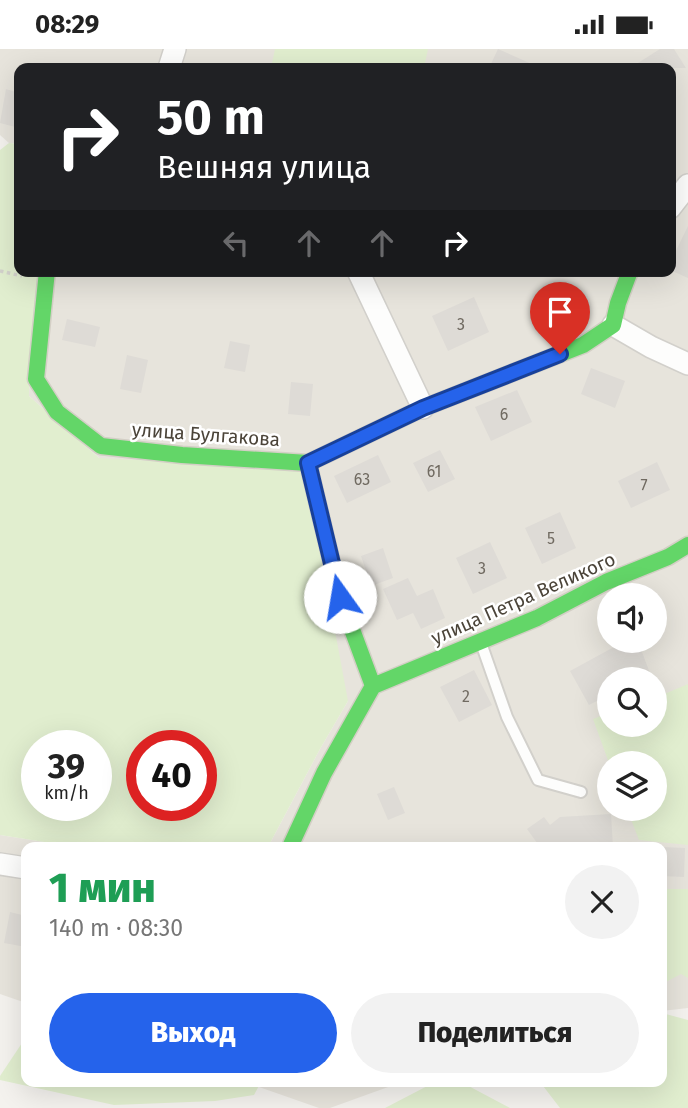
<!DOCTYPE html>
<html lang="ru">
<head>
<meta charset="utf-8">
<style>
	body { margin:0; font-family:"Fira Sans",sans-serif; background:#f2f2f2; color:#222; height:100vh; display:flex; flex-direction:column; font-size:26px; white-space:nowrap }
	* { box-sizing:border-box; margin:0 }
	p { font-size:23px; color:#767676 }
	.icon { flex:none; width:38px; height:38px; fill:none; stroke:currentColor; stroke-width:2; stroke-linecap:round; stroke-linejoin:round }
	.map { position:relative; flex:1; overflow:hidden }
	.sheet { position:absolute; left:21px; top:793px; width:646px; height:245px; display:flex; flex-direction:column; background:#fff; border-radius:14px; box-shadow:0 7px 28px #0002 }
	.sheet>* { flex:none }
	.banner { position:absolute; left:14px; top:14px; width:662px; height:214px; border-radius:14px; box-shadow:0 7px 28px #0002; background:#202124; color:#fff; overflow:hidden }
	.buttons { position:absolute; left:597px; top:534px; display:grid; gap:14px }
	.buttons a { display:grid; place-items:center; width:70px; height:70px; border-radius:50%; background:#fff; box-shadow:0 7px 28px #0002; font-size:35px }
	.speed { position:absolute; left:21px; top:681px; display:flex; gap:14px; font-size:35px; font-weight:700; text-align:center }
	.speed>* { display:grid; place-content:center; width:91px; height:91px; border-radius:50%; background:#fff; box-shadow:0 7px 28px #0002; line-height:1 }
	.speed small { font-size:18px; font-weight:400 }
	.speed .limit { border:10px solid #d22; background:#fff; color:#111 }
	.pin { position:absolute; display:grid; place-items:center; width:60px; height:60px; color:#fff; margin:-72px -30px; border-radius:50% 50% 50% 0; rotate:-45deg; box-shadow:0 0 7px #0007 }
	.pin .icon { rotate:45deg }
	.me { position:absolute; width:77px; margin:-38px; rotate:347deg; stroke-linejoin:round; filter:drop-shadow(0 0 5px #0008) }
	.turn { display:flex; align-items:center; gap:24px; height:147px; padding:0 28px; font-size:32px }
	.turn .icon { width:91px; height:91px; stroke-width:2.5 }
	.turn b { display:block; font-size:49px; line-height:60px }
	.lanes { display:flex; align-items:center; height:66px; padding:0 28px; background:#0003; justify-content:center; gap:35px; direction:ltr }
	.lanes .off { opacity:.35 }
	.round { display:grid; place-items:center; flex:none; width:74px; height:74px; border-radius:37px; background:#f2f2f2 }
	.headline { display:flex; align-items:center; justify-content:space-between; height:119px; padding:0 28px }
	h1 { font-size:42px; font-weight:800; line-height:52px; color:#1e9e55 }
	.action { display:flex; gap:14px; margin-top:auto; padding:14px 28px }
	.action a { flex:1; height:80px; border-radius:42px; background:#2563eb; color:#fff; font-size:28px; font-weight:800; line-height:80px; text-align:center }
	.action a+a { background:#f2f2f2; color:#222 }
	.status { display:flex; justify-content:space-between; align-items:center; height:49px; padding:0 35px; background:#fff; direction:ltr }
	.status svg { height:19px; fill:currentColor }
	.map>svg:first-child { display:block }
	.residential { fill:#e7e4dc; fill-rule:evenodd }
	.green { fill:#e1eecf; fill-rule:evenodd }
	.building { fill:#dedbd6 }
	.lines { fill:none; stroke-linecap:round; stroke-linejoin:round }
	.lane-casing { stroke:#d2d0cb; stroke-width:14 }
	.street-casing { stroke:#d2d0cb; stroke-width:24 }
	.fast-casing { stroke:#d3cfc5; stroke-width:19 }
	.path { stroke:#d3d2cc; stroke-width:3.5; stroke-dasharray:3.5 3.5; stroke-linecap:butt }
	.lane { stroke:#fdfdfc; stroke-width:10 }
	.street { stroke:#fdfdfc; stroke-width:21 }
	.fast { stroke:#63d668; stroke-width:16 }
	.route-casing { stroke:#184099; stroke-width:18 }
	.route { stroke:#2563eb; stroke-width:12 }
	.labels { text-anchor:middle; stroke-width:5; stroke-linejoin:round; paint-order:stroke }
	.number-label { font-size:16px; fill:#706a61 }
	.street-label { font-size:19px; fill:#4b4439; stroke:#fff }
</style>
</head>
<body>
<div class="status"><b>08:29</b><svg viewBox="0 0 49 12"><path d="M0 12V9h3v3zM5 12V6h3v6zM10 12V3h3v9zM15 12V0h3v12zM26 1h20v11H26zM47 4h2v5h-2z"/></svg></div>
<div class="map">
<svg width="688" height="1059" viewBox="0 0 688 1059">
	<rect width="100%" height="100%" fill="#f4f2ee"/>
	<!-- residential -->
	<path class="residential" d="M0,0H688V959L662,962V798H268L320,700L348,652L99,409L29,347L30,301L43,222H670V19H19V95L9,94L0,86ZM609,546H654V592H609ZM609,630H654V676H609ZM609,714H654V760H609Z
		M0,786L76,798H26V954L0,945Z
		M245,1033H402L330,1059H319Z"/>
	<!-- green -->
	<path class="green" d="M275,0H428L424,19H271Z
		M9,94L19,95V222H43L30,301L29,347L99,409L305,420L348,652L320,700L268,798H76L0,786V101ZM37,696H96V756H37ZM142,696H201V756H142Z
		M688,635V796L639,791L627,760H654V714H609L593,670L609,664V676H654L655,649Z
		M662,840H688V929L681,925L662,935Z
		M662,964L688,971V1059H560L540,1033L662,1032Z
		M26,983V1032L261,1033L254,1046L215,1052L114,1056L0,1031V1027L22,994Z
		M435,1033H461L510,1059H385Z"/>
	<!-- building -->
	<path class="building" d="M498,0L541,19H489Z
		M660,0H674L686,19H630Z
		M6,40L19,44V79L0,74Z
		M688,177V229L670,221V214Z
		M474,248L489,283L448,302L432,267Z
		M67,270L100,278L95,298L62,291Z
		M230,292L250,296L245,323L224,319Z
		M127,306L148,311L141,344L120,340Z
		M591,319L625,332L615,359L581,345Z
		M291,333L313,335L310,367L288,365Z
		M517,341L532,373L491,392L475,358Z
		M440,401L455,430L428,443L413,414Z
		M378,406L391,433L347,454L334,427Z
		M657,413L670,441L631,459L618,432Z
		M560,463L576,499L542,515L525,479Z
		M490,493L507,529L473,545L456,509Z
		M383,499L393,529L371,537L361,507Z
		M408,529L417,547L433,540L445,569L421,580L413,564L397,571L383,540Z
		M625,592H638L652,630H609V646L589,656L570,622Z
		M474,621L492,656L459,673L440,638Z
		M394,738L405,764L388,771L377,745Z
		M611,765L613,798H540L527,780L544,768L550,776L560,768Z
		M662,798L685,799L684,828L662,827Z
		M10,863L26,867V898L4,894Z"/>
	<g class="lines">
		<defs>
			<path id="lane" d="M481,594L507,668L538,731L581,743"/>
			<path id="street" d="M169,19L175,0
				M670,159L688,136
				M358,222L423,359
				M613,276L651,298L688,315
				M0,815L26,819"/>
			<path id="fast" d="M47,222L36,330L57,363L101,397L182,406L308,414L340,548L373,637L324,724L290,798
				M308,414L423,359L583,296L613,276L618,254L630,222
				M373,637L537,569L606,533L668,508L688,496"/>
		</defs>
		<!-- lane casing -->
		<use href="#lane" class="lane-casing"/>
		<!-- street casing -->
		<use href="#street" class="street-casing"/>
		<!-- fast casing -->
		<use href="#fast" class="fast-casing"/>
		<!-- path -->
		<path class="path" d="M0,222L22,227"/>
		<!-- lane -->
		<use href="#lane" class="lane"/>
		<!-- street -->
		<use href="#street" class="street"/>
		<!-- fast -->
		<use href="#fast" class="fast"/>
	</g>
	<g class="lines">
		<defs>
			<path id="route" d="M340,548L308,414L423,359L560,305"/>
		</defs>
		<!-- route casing -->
		<use href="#route" class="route-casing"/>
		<!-- route -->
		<use href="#route" class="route"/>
	</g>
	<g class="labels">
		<!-- number labels -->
		<g class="number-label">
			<text x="461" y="281">3</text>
			<text x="504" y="371">6</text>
			<text x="434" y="428">61</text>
			<text x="362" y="436">63</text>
			<text x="644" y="442">7</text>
			<text x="551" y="495">5</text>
			<text x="482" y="525">3</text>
			<text x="466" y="653">2</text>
		</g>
		<!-- street labels -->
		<g class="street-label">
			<text transform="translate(206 385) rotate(4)" y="7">улица Булгакова</text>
			<text transform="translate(523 549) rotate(-24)" y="7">улица Петра Великого</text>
		</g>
	</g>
</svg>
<div class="buttons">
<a><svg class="icon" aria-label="sound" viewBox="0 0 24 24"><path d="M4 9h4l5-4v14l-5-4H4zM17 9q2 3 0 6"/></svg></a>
<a><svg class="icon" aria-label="search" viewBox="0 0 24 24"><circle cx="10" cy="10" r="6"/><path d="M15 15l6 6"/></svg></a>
<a><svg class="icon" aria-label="layers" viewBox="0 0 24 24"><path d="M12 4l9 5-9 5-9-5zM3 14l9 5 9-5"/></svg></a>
</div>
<div class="speed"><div>39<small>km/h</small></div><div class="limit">40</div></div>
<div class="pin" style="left:560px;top:305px;background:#d93025"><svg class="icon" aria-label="arrive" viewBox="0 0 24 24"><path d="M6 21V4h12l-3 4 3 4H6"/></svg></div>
<svg class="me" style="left:340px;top:548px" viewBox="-20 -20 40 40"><circle r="19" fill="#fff"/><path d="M0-13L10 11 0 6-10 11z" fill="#2563eb"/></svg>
<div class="banner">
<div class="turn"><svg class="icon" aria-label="right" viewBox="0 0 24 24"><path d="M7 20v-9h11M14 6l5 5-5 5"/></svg><div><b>50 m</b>Вешняя улица</div></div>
<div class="lanes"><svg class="icon off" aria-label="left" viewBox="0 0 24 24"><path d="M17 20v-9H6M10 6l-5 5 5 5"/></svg><svg class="icon off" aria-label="ahead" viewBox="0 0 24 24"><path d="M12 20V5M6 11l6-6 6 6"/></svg><svg class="icon off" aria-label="ahead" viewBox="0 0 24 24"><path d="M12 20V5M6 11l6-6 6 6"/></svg><svg class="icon" aria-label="right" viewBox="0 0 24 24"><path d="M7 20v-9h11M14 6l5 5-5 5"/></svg></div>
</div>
<section class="sheet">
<div class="headline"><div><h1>1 мин</h1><p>140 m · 08:30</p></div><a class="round"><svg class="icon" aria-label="close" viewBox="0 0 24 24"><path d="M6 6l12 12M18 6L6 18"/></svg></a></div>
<div class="action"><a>Выход</a><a>Поделиться</a></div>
</section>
</div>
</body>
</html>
